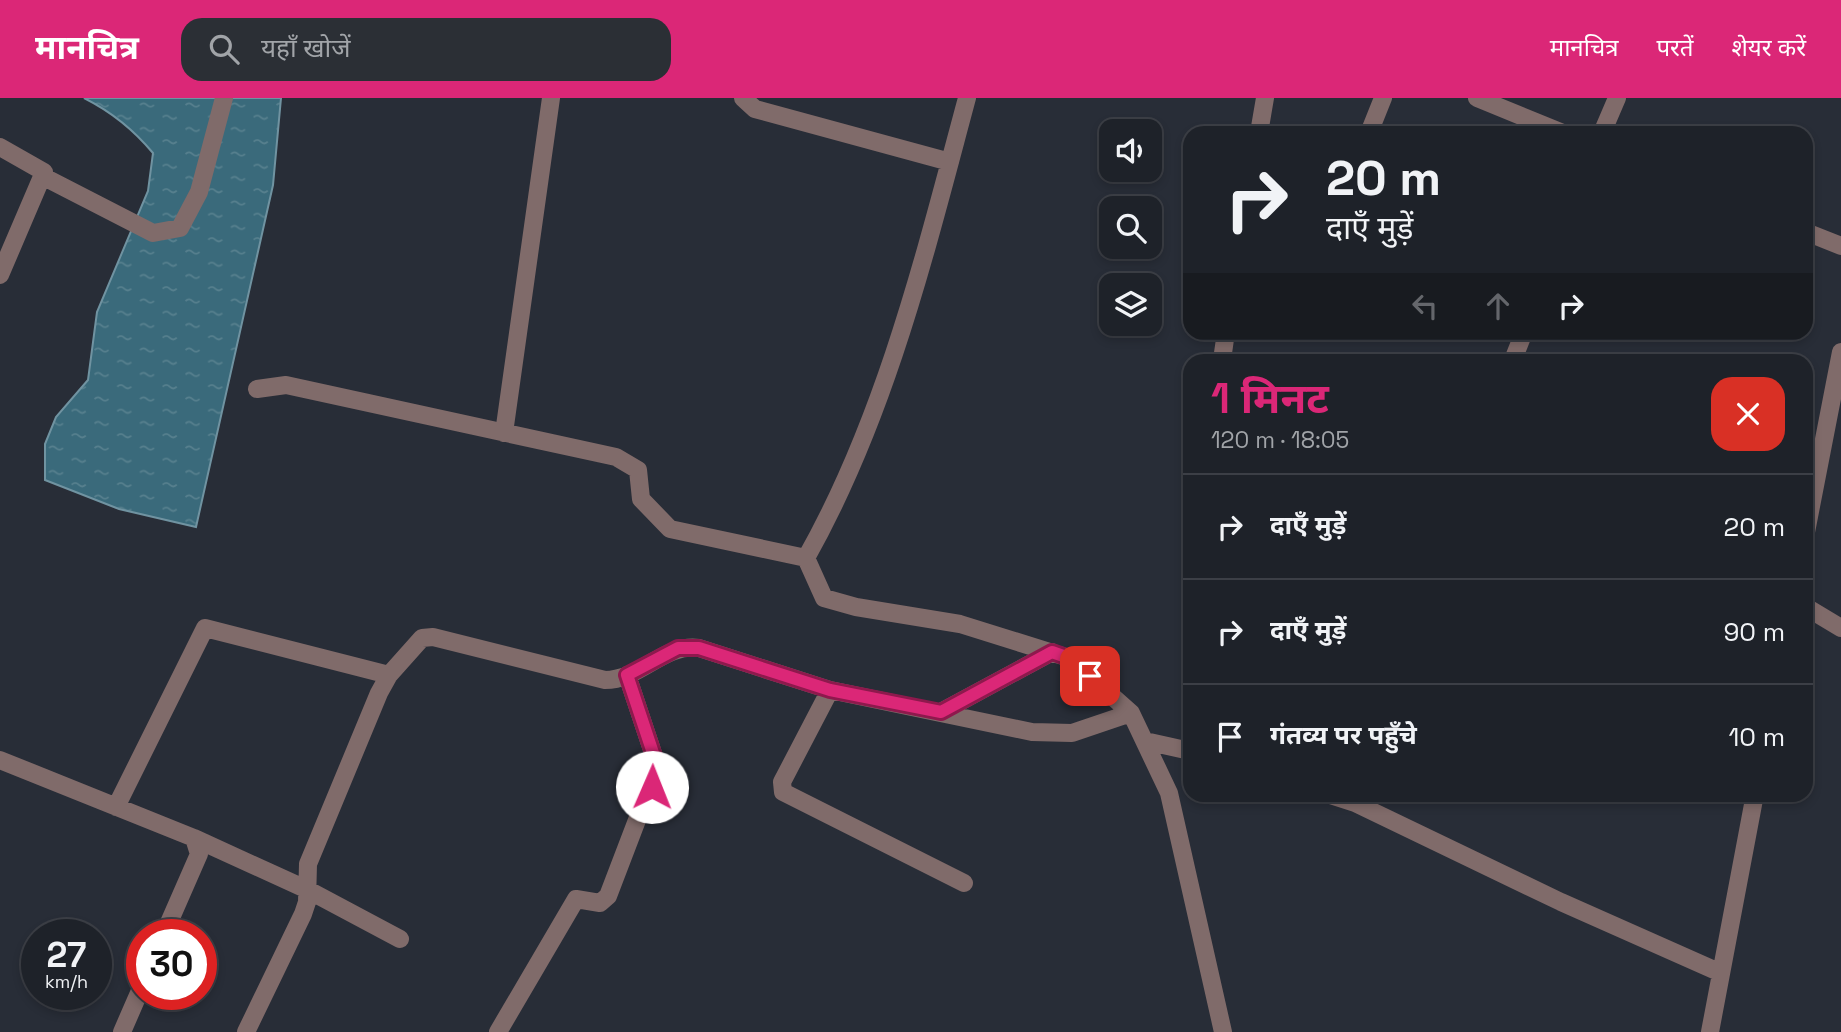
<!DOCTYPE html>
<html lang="hi">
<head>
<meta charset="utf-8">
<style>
	body { margin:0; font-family:"Space Grotesk","Noto Sans Devanagari",sans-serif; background:#2b2f35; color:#f1f3f6; height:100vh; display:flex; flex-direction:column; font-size:26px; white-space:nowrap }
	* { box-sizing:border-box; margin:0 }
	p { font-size:23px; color:#a1a4a8 }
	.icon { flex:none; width:38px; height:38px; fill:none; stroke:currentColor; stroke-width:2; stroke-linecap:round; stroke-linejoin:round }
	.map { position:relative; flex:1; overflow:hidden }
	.panel { position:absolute; left:1183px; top:256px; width:630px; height:448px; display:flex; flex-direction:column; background:#1e2229; border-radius:21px; box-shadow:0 4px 10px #0003,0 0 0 2px #3c3f46 }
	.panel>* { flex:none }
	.banner { position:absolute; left:1183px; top:28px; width:630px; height:214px; border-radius:21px; box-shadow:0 4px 10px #0003,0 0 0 2px #3c3f46; background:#1e2229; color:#f1f3f6; overflow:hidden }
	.tools { position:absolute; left:1099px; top:21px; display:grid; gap:14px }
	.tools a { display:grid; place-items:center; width:63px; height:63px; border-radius:14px; background:#1e2229; box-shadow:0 4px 10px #0003,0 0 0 2px #3c3f46; font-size:35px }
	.speed { position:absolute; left:21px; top:821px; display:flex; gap:14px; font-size:35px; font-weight:700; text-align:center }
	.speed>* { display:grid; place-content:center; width:91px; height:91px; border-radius:50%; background:#1e2229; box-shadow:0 4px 10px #0003,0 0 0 2px #3c3f46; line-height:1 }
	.speed small { font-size:18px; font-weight:400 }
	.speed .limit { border:10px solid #d22; background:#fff; color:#111 }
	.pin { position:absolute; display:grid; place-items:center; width:60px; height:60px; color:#fff; margin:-30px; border-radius:14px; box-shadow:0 4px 10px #0006 }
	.me { position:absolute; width:77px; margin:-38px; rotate:1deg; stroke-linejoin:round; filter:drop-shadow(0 0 5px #0008) }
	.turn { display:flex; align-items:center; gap:24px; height:147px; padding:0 28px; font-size:32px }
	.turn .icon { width:91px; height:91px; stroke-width:2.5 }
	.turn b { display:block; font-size:49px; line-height:60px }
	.lanes { display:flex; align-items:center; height:66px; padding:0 28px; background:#0003; justify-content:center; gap:35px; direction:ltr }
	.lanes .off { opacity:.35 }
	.round { display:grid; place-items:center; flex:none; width:74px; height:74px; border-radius:21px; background:#2b2f35 }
	.headline { display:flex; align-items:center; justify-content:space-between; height:119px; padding:0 28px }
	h1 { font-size:42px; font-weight:700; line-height:52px; color:#db2777 }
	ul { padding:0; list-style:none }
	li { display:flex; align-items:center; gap:21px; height:105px; padding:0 28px; border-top:2px solid #3c3f46 }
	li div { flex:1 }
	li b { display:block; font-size:26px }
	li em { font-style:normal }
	header { display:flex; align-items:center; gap:42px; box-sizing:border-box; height:98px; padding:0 35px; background:#db2777; color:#fff }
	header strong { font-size:33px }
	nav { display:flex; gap:38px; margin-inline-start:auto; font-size:24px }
	.search { width:490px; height:63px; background:#2b2f35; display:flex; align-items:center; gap:18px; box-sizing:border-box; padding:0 24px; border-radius:21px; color:#a1a4a8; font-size:26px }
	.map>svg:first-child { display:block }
	.water { fill:url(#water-ripples); stroke:#7093a1; stroke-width:2 }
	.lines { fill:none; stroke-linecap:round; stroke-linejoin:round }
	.minor { stroke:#806b6a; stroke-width:18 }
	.route-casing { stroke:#8e194d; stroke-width:18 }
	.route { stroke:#db2777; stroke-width:12 }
</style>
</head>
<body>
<header>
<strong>मानचित्र</strong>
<div class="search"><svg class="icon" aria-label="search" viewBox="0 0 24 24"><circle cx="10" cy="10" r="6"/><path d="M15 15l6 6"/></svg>यहाँ खोजें</div>
<nav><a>मानचित्र</a><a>परतें</a><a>शेयर करें</a></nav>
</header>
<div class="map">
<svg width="1841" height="934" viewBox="0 0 1841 934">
	<defs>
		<pattern id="water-ripples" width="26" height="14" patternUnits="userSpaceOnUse" patternTransform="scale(1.75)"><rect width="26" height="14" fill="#3a6a7b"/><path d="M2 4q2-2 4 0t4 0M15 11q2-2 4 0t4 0" fill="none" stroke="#57808e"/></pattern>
	</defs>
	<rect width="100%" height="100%" fill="#282d37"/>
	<!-- water -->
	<path class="water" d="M84,0H281L273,87L196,429L119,411L45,382V346L56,319L88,282L97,214L148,93L153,55C133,31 112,14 84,0Z"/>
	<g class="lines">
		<!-- minor -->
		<path class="minor" d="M743,0L755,11L950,64
			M967,0C925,156 886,318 806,460L824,500L856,509L960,526L1069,560L1131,615L1169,695L1223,934
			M1477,0L1563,35
			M1259,35L1265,0
			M1369,35L1383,0
			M1602,35L1617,0
			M0,49L44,74L0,177
			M44,79L153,135L180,130L199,94L224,0
			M1806,134L1841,148
			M1222,262L1226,234
			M1513,262L1524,234
			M257,291L286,287L616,359L638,372L641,401L670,431L806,460
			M504,335L551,0
			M1806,434L1841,254
			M1806,509L1841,530
			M830,592L782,684L783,694L964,785
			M941,614L1052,554
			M1145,643L1190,653
			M0,662L194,740L199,756L164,836
			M1327,696L1355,705L1561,804L1721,875
			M116,709L205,530L389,577
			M194,740L308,792L400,841
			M122,934L142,888
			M246,934L303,816L307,804L308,766L379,595L389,577L422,540L433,539L605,582C640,582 664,545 699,550L830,592L1032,634L1072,635L1131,615
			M498,934L576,801L600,805L608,798L655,675L656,664L627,577
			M1710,934L1755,696"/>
	</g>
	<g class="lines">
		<defs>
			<path id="route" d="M652,689L656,664L627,577L678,550H699L830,592L941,614L1052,554L1069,560L1090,578"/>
		</defs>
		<!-- route casing -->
		<use href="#route" class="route-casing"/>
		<!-- route -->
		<use href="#route" class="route"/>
	</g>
</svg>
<div class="tools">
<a><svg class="icon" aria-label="sound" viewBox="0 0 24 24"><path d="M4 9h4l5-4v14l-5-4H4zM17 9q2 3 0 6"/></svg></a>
<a><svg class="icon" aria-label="search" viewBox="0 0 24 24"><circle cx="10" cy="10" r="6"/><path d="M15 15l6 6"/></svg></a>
<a><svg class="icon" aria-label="layers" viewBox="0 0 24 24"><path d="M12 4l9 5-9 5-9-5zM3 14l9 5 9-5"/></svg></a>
</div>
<div class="speed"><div>27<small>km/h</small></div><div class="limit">30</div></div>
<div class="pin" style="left:1090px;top:578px;background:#d93025"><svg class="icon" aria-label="arrive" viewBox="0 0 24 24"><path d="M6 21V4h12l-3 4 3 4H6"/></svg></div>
<svg class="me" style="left:652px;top:689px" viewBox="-20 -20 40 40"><circle r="19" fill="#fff"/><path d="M0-13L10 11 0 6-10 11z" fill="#db2777"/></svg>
<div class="banner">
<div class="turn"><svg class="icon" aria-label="right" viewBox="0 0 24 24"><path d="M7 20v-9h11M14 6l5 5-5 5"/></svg><div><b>20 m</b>दाएँ मुड़ें</div></div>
<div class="lanes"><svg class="icon off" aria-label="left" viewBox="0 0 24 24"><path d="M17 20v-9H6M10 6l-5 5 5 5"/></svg><svg class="icon off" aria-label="ahead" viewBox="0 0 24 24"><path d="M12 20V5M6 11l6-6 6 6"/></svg><svg class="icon" aria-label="right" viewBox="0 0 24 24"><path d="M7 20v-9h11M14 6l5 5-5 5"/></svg></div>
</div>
<section class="panel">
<div class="headline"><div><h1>1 मिनट</h1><p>120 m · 18:05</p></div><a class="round" style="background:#d93025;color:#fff"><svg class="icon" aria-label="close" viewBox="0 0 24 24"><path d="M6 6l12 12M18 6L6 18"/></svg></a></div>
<ul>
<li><svg class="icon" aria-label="right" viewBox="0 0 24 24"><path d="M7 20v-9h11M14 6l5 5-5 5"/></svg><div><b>दाएँ मुड़ें</b></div><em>20 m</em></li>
<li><svg class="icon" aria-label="right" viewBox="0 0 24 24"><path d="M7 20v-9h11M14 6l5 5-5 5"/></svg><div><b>दाएँ मुड़ें</b></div><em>90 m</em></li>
<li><svg class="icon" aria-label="arrive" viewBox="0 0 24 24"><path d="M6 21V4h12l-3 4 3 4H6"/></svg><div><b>गंतव्य पर पहुँचे</b></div><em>10 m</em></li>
</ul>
</section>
</div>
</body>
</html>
